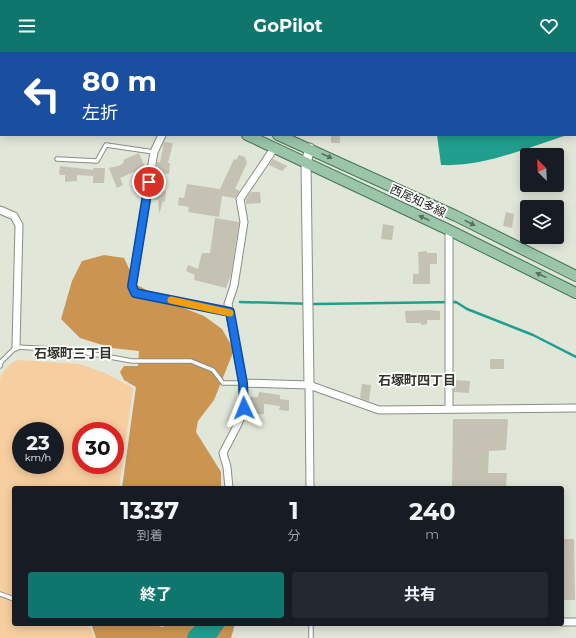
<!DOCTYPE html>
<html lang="ja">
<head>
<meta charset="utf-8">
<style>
	body { margin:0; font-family:Montserrat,"Noto Sans JP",sans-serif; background:#242831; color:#f1f3f6; height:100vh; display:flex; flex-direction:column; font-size:15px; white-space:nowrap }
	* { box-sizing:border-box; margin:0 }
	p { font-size:13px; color:#9ea1a6 }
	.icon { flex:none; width:22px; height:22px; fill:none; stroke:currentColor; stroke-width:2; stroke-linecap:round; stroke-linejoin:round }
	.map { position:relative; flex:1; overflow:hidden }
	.sheet { position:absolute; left:12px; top:434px; width:552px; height:140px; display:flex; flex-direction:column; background:#171b24; border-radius:4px; box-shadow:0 2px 10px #0003 }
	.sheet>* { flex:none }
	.banner { position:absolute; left:0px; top:0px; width:576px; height:84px; box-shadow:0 2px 10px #0003; background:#1a4fa0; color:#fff; overflow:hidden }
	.needle { width:26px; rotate:336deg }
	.fabs { position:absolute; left:520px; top:96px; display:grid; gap:8px }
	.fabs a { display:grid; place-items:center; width:44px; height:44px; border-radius:4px; background:#171b24; box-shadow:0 2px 10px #0003; font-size:20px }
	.speed { position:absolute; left:12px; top:370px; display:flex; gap:8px; font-size:20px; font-weight:700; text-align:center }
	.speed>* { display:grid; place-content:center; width:52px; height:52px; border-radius:50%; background:#171b24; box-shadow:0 2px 10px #0003; line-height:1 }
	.speed small { font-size:10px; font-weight:400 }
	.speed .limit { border:6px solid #d22; background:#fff; color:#111 }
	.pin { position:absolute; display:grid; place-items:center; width:34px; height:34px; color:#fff; margin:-17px; border:2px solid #fff; border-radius:50%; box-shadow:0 1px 4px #0007 }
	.me { position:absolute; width:44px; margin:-22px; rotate:358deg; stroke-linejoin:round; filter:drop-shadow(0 0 3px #0008) }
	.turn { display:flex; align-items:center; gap:14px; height:84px; padding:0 16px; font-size:18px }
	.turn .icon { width:52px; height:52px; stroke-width:2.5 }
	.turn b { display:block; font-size:28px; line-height:34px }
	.eta { display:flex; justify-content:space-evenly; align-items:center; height:68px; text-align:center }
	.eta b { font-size:24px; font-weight:700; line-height:28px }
	.cta { display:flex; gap:8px; margin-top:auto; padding:8px 16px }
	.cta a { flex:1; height:46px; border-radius:4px; background:#0f766e; color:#fff; font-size:16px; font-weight:700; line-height:46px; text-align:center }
	.cta a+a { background:#242831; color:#f1f3f6 }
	header { display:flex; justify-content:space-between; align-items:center; height:52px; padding:0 16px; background:#0f766e; color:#fff; font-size:18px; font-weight:700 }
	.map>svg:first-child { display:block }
	.green { fill:#f7ce9f; fill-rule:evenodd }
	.forest { fill:#cb9450 }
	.water { fill:#209f8e }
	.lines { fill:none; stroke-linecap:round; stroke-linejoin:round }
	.stream { stroke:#209f8e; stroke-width:2.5 }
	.building { fill:#c5c2b4 }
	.lane-casing { stroke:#898f82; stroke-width:5.5 }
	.street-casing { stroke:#898f82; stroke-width:9 }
	.secondary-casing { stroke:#898f82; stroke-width:11 }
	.primary-casing { stroke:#467554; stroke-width:12 }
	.lane { stroke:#fff; stroke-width:3.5 }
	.street { stroke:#fff; stroke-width:7 }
	.secondary { stroke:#fff; stroke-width:9 }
	.primary { stroke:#9ac5a8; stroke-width:10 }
	.oneway { fill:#5b6f5f }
	.route-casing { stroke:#114b97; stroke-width:10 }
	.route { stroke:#1a73e8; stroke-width:7 }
	.slow { stroke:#f59e0b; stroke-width:7 }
	.labels { text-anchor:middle; stroke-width:3.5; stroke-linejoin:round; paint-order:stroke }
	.street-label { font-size:12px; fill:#272924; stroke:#fff }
	.neighbourhood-label { font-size:13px; font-weight:bold; fill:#2f3328; stroke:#fff }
</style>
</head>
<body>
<header><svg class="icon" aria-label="menu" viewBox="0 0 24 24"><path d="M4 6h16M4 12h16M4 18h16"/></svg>GoPilot<svg class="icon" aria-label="heart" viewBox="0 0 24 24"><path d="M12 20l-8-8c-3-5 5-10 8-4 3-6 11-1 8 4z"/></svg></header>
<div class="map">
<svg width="576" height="586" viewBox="0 0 576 586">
	<rect width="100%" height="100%" fill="#e0e6d8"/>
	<!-- green -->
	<path class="green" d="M18,308L80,312L105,321L133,336L119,436H14V572H85L91,576L94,586H0V327C4,317 8,312 18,308ZM21,379H55V413H21ZM81,379H115V413H81Z"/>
	<!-- forest -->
	<path class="forest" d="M104,203L124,206L137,233L174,252L204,264L222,277L234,298L214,348L198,369L196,380L221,420V436H122L136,335L124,328L120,320L124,314H138L139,299L112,296L80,286L61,267L72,229L82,209Z
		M89,572H153L162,575L169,572H235L231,586H96L92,574Z"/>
	<!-- water -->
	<path class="water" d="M437,83H563L564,84C524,97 483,115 441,113Z
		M197,572H226L216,586H187L189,580Z"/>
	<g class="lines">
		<!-- stream -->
		<path class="stream" d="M240,250L315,252L456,250L467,257L533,283L576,305"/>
	</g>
	<!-- building -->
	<path class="building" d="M331,83H340V91H331Z
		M164,90L173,91L168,111H170L169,122L156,121L157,110H160Z
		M139,101L145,115L120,126L123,133L117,136L109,116L121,113L124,110L123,108Z
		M239,103L245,105L247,111L235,137L239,138V140L235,146L222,144L219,165L188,160L189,155L178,153L179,145L184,146L187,132L220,137L234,107L236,108Z
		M273,107L287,114L282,119L269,113Z
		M60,114L93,118V116H105L104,131H93V124L77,123V129L65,130V123H60L59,121Z
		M153,134L155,137L166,139L165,150L163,149L159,162L158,148L151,147Z
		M251,140H260L261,151L246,152V147Z
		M506,160L514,162L512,176L503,174Z
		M215,166L239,170L231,223L226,236L194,228L195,223L186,219L188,213L198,217L202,201H210Z
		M383,172L394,174L392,188L381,187Z
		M427,199V201H437V212H430V232H413V222H419L418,200Z
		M427,258L440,259V268H427V272L421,273V271H406L405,259Z
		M490,307H504V317H490Z
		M454,328L470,329L469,341L454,340Z
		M362,332L371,333L369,349L360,346Z
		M259,340L280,343V347L289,348V359L279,358L280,354L264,352V362H247L249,356V345H258Z
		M453,367H508L506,398L489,399L488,421H507L506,436H452Z
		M562,487H574L575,548H562Z"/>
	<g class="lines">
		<defs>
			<path id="lane" d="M57,107L97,109L106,93L154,100
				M0,314L1,310L16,295L71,298L132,309H191L213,318L223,331H242
				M0,542L14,547
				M311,586V572"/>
			<path id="street" d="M162,83L154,100L132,234L135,241L229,260
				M0,158L14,164L19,173L16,295
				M243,331L309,333L379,358L576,356
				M309,333L310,436
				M449,357V178
				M229,436L227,415L223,401L238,372L244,356L243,331L228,252L234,234L244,170L240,147L275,95
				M562,570H576"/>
			<path id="secondary" d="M309,333L306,111L310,96"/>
			<path id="primary" d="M58,0L60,1
				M96,0L99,1
				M247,83L449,178L576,241
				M278,83L456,164L576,224"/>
		</defs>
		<!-- lane casing -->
		<use href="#lane" class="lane-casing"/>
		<!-- street casing -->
		<use href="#street" class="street-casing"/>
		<!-- secondary casing -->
		<use href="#secondary" class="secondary-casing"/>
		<!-- primary casing -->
		<use href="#primary" class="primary-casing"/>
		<!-- lane -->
		<use href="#lane" class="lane"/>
		<!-- street -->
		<use href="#street" class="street"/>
		<!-- secondary -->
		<use href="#secondary" class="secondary"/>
		<!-- primary -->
		<use href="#primary" class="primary"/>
	</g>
	<!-- one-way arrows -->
	<defs><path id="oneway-solid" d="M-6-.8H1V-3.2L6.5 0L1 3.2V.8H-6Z"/></defs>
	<g class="oneway">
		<use href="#oneway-solid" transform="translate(327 104) rotate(25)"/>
		<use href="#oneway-solid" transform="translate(424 166) rotate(-155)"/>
		<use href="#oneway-solid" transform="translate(470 171) rotate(27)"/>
		<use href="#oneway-solid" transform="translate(541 223) rotate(-154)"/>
	</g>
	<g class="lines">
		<defs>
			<path id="route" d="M149,130L132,234L135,241L230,260L243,331L244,356"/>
		</defs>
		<!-- route casing -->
		<use href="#route" class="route-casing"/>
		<!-- route -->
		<use href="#route" class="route"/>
		<!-- slow -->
		<path class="slow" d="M171,248L230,261"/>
	</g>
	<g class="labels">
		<!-- street labels -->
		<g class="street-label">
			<text transform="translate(418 149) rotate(25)" y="4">西尾知多線</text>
		</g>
		<!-- neighbourhood labels -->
		<g class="neighbourhood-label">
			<text x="73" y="306">石塚町三丁目</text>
			<text x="417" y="333">石塚町四丁目</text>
		</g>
	</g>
</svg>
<div class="fabs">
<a><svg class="needle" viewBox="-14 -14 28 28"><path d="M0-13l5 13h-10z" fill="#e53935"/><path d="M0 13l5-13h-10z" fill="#9ea1a6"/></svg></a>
<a><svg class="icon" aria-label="layers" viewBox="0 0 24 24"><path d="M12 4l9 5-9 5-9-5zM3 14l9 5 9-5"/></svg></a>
</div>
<div class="speed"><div>23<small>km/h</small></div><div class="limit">30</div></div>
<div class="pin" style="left:149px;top:130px;background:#d93025"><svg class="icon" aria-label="arrive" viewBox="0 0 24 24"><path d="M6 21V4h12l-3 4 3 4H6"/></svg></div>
<svg class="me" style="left:244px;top:356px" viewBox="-20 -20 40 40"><path d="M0-17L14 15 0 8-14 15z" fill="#1a73e8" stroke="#fff" stroke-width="4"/></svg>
<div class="banner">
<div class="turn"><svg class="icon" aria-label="left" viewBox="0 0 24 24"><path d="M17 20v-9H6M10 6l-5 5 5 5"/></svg><div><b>80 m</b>左折</div></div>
</div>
<section class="sheet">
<div class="eta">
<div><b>13:37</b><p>到着</p></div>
<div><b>1</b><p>分</p></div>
<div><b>240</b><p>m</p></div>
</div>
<div class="cta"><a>終了</a><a>共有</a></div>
</section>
</div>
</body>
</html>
